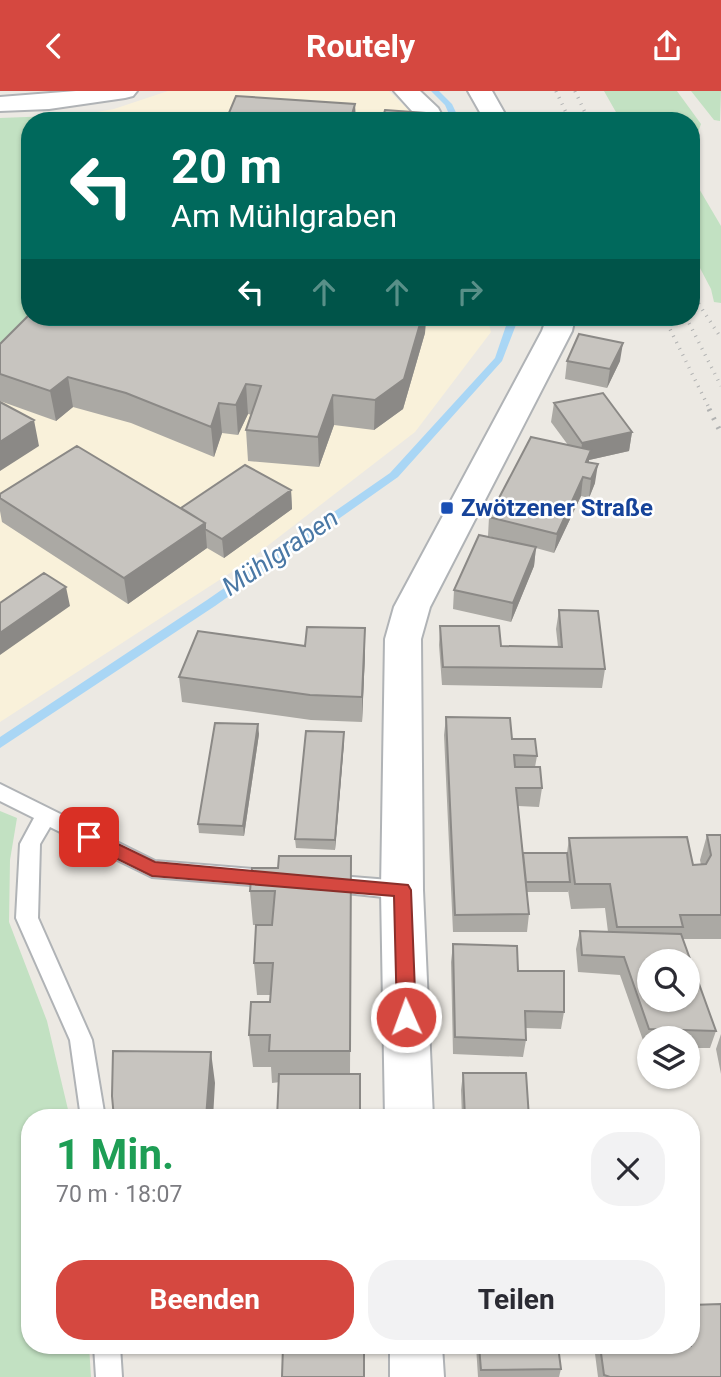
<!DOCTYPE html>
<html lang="de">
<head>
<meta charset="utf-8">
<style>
	body { margin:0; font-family:Roboto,sans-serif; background:#f2f2f3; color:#2b2b33; height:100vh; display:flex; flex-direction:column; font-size:26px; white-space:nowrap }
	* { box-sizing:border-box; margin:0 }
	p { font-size:23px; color:#7c7c81 }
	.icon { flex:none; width:38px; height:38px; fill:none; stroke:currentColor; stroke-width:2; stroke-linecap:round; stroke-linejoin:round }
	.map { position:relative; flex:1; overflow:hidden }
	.sheet { position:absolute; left:21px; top:1018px; width:679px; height:245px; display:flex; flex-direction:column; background:#fff; border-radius:28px; box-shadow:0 2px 5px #0004 }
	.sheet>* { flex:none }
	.banner { position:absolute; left:21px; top:21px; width:679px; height:214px; border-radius:28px; box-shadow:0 2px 5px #0004; background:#00695c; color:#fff; overflow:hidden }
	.controls { position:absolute; left:637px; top:858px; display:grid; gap:14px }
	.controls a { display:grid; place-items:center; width:63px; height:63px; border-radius:50%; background:#fff; box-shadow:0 2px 5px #0004; font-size:35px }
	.pin { position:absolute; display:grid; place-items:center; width:60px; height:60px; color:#fff; margin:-30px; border-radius:14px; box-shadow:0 4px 10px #0006 }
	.me { position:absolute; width:77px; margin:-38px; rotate:358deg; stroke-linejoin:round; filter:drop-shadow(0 0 5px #0008) }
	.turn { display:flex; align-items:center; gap:24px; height:147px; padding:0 35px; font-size:32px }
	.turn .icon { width:91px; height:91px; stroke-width:2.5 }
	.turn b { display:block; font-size:49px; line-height:60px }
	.lanes { display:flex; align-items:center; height:66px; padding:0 35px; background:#0003; justify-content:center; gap:35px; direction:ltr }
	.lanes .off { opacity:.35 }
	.round { display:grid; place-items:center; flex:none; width:74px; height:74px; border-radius:28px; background:#f2f2f3 }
	.summary { display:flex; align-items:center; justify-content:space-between; height:119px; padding:0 35px }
	h1 { font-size:42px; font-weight:700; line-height:52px; color:#1e9e55 }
	.button { display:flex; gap:14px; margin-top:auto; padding:14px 35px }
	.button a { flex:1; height:80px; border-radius:28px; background:#d54840; color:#fff; font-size:28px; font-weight:700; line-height:80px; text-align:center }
	.button a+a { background:#f2f2f3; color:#2b2b33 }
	header { display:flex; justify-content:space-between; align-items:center; height:91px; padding:0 35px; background:#d54840; color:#fff; font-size:32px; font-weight:700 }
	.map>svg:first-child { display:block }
	.commercial { fill:#f9f1da }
	.green { fill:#c2e1c2 }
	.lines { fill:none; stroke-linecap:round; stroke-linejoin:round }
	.stream { fill:#a9d6f5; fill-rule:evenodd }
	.service-casing { stroke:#b0b3b6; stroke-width:4 }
	.minor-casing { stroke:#b0b3b6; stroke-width:4 }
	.service { fill:#fff; fill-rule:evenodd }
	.minor { fill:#fff; fill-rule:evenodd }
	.rail-far1 { stroke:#b1b2b2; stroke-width:3.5; stroke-dasharray:1 6; stroke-linecap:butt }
	.rail { stroke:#b1b2b2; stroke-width:5; stroke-dasharray:2 8; stroke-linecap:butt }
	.wall { fill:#aba9a4 }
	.shaded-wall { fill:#8b8986 }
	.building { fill:#c7c4bf; stroke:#8b8986; stroke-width:2; fill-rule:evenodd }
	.route { fill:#d54840; stroke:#8a2f2a; stroke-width:2 }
	.transit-dot { fill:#1a4fb4; stroke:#fff; stroke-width:2.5 }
	.labels { text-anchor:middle; stroke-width:5; stroke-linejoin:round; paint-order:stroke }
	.transit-label { font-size:24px; font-weight:bold; fill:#164399; stroke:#fff; text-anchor:start }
	.water-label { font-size:26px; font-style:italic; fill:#4a78a5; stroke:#fff }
</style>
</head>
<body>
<header><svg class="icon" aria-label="back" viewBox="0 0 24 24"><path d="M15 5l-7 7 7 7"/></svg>Routely<svg class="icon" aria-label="share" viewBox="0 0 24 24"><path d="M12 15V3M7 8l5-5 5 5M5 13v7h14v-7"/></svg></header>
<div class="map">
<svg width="721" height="1286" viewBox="0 0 721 1286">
	<rect width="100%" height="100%" fill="#ece9e3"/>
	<!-- commercial -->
	<path class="commercial" d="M168,0H389L420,30H79V24L114,18Z
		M40,226H487L491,241L415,341L244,473L0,631V277Z"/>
	<!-- green -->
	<path class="green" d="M604,0H677L701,33L691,61V30H621Z
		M691,0H721L720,30L714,29Z
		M79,24V30H30V226L0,277V27Z
		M691,84L721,135V212L714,211L711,198L691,160Z
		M0,720L17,727L10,769L9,831L47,930L70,1027H30V1255H89L91,1286H0Z"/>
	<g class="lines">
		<!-- stream -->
		<path class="stream" d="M431,0H439L452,13L460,30H452L445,14Z
			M509,226H519L502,270L398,386L215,515L0,657V646L207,509L390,382L495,267Z"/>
		<defs>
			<path id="service" d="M0,693L155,770L276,780L283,782L286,788L283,794L276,796L152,786L50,736L40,753L38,827L92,949L105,1027H81L70,949L16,827L20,753L34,727L0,710Z
				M327,784L402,790L409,793L413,799L409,805L402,808L327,800L320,798L317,792L320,786Z
				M94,1255H120L122,1286H96Z"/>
			<path id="minor" d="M76,0H137L133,5L125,7L49,18L0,20V6Z
				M394,0H420L438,17L445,30H421Z
				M468,0H492L509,30H485Z
				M547,226H575L572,240L430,516L421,548L423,799L433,1027H385L381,799L385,548L394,516L542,240Z
				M390,1255H442L444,1286H390Z"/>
		</defs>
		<!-- service casing -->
		<use href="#service" class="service-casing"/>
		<!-- minor casing -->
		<use href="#minor" class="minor-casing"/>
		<!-- service -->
		<use href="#service" class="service"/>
		<!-- minor -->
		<use href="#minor" class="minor"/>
		<!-- rail-far1 -->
		<path class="rail-far1" d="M556,0L570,30
			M575,0L589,30
			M691,201L721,247
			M664,226L710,319
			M686,226L721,295"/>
		<!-- rail -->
		<path class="rail" d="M709,318L721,342"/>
	</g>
	<!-- wall -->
	<path class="wall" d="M30,226H426L425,242L403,318L374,339L334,334L319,376L248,370L246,339L252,324L248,323L238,344L222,342L214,366L131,332L73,316L56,330L0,310V253Z
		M567,270H620L607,297L565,288Z
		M554,312L632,341L629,360L589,369V371L595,392L589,407L581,405L554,462L536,457L534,475L511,531L453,518L454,499L511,451L488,445L489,426L568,354L551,331Z
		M291,399L292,418L224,467L207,457L128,513L2,431L0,420V403L181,417Z
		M559,519L605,578L602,597L442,594L439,554L440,535L501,555L558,556L556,538Z
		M365,563L362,631L311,629L182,611L179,586Z
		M446,626L512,648L537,665L535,676L542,697L539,716L518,715L523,762H567L569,747L693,774H701L700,769L707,744H721V848H683L716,940L710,957H688V947H649V956L645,955L620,884L578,881L576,858L580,840L608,841L605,817L571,818L568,799V801H527L529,823L527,841H453L444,644Z
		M259,643L244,745L199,742L198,733Z
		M344,651L335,759L296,757L295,748Z
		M351,799L350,983L272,992L271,976H253L249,944L270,911L271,904H257L254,872L272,834H253L250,800Z
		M453,853L518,880L564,921L561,938L525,937L526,949L523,966L453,963L451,871Z
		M721,943V983L716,958Z
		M463,982L529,1027H462L461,999Z
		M476,1255H558L561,1278L559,1286H478Z
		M594,1255H691L721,1286H598Z"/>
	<!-- shaded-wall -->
	<path class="shaded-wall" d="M355,13L356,30H350Z
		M422,226H426L425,242L403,318L374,339L375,309Z
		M623,252L620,270L607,297L610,278Z
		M68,286L73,316L56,330L50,300Z
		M246,293L248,323L238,344L236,314Z
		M333,304L334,334L319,376L318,346Z
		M219,312L222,342L214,366L211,336Z
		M34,329L39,355L0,380V351Z
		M632,341L629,360L589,369L588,378L580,371L582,352Z
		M598,373L595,392L589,407L591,388Z
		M583,386L581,405L554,462L557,443Z
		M291,399L292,418L224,467L222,448Z
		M205,432L207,457L128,513L124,487Z
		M536,456L534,475L511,531L513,512Z
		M66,496L70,515L0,564V542Z
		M365,537V563L362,631V606Z
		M258,633L259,643L244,745L243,735Z
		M344,641V651L335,759V749Z
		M211,961L215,992L213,1027H206Z"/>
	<!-- building -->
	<path class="building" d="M236,5L355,13L350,30L226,29Z
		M385,19L425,22L424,30H382Z
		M115,25V30H75V28Z
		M30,223V226H422L404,288L375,309L333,304L318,346L246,339L261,295L246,293L236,314L219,312L211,336L126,302L68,286L50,300L0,283V253Z
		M579,243L623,252L610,278L567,270Z
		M603,302L632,341L582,352L554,312Z
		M0,311L34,329L0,351Z
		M531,346L591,359L586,371L598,373L591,388L583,386L557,443L489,426Z
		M77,355L205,432L124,487L0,407V403Z
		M245,374L291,399L222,448L205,438V432L181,417Z
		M479,444L536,456L513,512L454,499Z
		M44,482L66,496L0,542V512Z
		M559,519L598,520L605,578L443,576L440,535H499L501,555L562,556Z
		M307,536L365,537L362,606L310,604L179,586L198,540L305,555Z
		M446,626L510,627L512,648H535L537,665L514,664L515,676H540L542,697H516L529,823L455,824Z
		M215,632L258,633L243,735L198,733Z
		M306,640L344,641L335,749L295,748Z
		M707,744H721V824H680L683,836H617L610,793H575L569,747L687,746L693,774L706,773L711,764Z
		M523,762H567L570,791H526Z
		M279,765H351L350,960H269L270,944H249L251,911H270L273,872H254L256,834H272L275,800H250L252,777H278Z
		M580,840L681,843L716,940L649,938L624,866L582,864ZM649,870H688V908H649Z
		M453,853L517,855L518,880H564V921L525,920L526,949L455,946Z
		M113,960L211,961L206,1027H114L112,1005Z
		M463,982H526L529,1027H465Z
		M279,983H360V1027H277Z
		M721,1213V1286H610L604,1284L600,1255H691V1214Z
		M283,1255H364V1286H282Z
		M479,1255H558L561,1278L481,1279Z"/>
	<!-- route -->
	<path class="route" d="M89,739L155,771L408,794L411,799L416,926L413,931L406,934L400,931L397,926L394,805L152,785L83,751L80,746L83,741Z"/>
	<!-- markers -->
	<rect class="transit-dot" x="440" y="410" width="14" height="14" rx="3.5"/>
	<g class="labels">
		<!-- transit labels -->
		<g class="transit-label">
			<text x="461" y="425">Zwötzener Straße</text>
		</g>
		<!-- water labels -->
		<g class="water-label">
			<text transform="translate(280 461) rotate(-34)" y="9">Mühlgraben</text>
		</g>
	</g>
</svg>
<div class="controls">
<a><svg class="icon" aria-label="search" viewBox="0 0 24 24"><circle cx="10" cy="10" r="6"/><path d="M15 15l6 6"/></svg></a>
<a><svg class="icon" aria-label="layers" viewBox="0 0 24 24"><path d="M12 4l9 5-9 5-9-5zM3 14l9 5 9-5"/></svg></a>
</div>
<div class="pin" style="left:89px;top:746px;background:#d93025"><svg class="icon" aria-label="arrive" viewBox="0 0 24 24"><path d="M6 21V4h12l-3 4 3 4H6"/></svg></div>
<svg class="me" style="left:406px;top:926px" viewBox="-20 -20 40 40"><circle r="17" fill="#d54840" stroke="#fff" stroke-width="3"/><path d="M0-11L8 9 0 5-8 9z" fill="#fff"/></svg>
<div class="banner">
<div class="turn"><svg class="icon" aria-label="left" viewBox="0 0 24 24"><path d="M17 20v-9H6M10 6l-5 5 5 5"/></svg><div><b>20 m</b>Am Mühlgraben</div></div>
<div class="lanes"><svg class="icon" aria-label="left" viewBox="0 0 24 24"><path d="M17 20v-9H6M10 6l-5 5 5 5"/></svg><svg class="icon off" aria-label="ahead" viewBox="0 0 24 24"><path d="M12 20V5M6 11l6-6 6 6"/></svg><svg class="icon off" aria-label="ahead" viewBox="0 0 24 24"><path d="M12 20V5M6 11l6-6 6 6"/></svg><svg class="icon off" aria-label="right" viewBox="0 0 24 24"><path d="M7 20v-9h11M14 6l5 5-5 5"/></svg></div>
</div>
<section class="sheet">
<div class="summary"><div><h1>1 Min.</h1><p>70 m · 18:07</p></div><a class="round"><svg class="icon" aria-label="close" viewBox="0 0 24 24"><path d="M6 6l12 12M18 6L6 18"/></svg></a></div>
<div class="button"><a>Beenden</a><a>Teilen</a></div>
</section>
</div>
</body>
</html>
